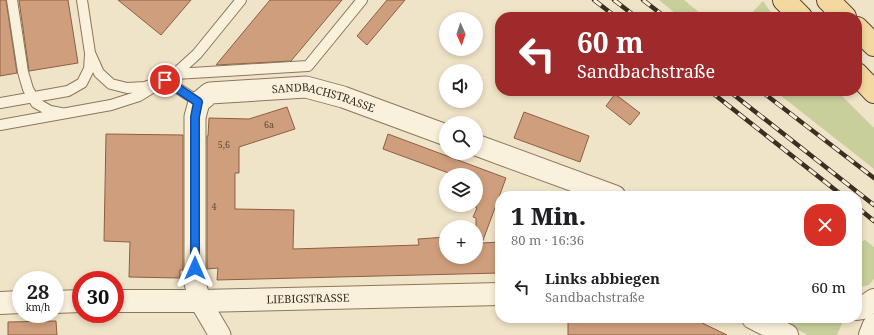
<!DOCTYPE html>
<html lang="de">
<head>
<meta charset="utf-8">
<style>
	body { margin:0; font-family:"Noto Serif",serif; background:#f2f2f2; color:#202124; height:100vh; display:flex; flex-direction:column; font-size:15px; white-space:nowrap }
	* { box-sizing:border-box; margin:0 }
	p { font-size:13px; color:#757577 }
	.icon { flex:none; width:22px; height:22px; fill:none; stroke:currentColor; stroke-width:2; stroke-linecap:round; stroke-linejoin:round }
	.map { position:relative; flex:1; overflow:hidden }
	.panel { position:absolute; left:495px; top:191px; width:367px; height:132px; display:flex; flex-direction:column; background:#fff; border-radius:16px; box-shadow:0 2px 6px #0003 }
	.panel>* { flex:none }
	.banner { position:absolute; left:495px; top:12px; width:367px; height:84px; border-radius:16px; box-shadow:0 2px 6px #0003; background:#9e2a2b; color:#fff; overflow:hidden }
	.needle { width:26px; rotate:177deg }
	.tools { position:absolute; left:439px; top:12px; display:grid; gap:8px }
	.tools a { display:grid; place-items:center; width:44px; height:44px; border-radius:50%; background:#fff; box-shadow:0 2px 6px #0003; font-size:20px }
	.speed { position:absolute; left:12px; top:271px; display:flex; gap:8px; font-size:20px; font-weight:700; text-align:center }
	.speed>* { display:grid; place-content:center; width:52px; height:52px; border-radius:50%; background:#fff; box-shadow:0 2px 6px #0003; line-height:1 }
	.speed small { font-size:10px; font-weight:400 }
	.speed .limit { border:6px solid #d22; background:#fff; color:#111 }
	.pin { position:absolute; display:grid; place-items:center; width:34px; height:34px; color:#fff; margin:-17px; border:2px solid #fff; border-radius:50%; box-shadow:0 1px 4px #0007 }
	.me { position:absolute; width:44px; margin:-22px; rotate:0deg; stroke-linejoin:round; filter:drop-shadow(0 0 3px #0008) }
	.turn { display:flex; align-items:center; gap:14px; height:84px; padding:0 16px; font-size:18px }
	.turn .icon { width:52px; height:52px; stroke-width:2.5 }
	.turn b { display:block; font-size:28px; line-height:34px }
	.round { display:grid; place-items:center; flex:none; width:42px; height:42px; border-radius:16px; background:#f2f2f2 }
	.summary { display:flex; align-items:center; justify-content:space-between; height:68px; padding:0 16px }
	h1 { font-size:24px; font-weight:800; line-height:30px }
	ul { padding:0; list-style:none }
	li { display:flex; align-items:center; gap:12px; height:56px; padding:0 16px }
	li div { flex:1 }
	li b { display:block; font-size:15px }
	li em { font-style:normal }
	.map>svg:first-child { display:block }
	.green { fill:#c9cf9b }
	.building { fill:#cf9f7d; stroke:#8d5f41 }
	.lines { fill:none; stroke-linecap:round; stroke-linejoin:round }
	.service-casing { stroke:#8d765c; stroke-width:12 }
	.minor-casing { stroke:#8d765c; stroke-width:23 }
	.tertiary-casing { stroke:#8d765c; stroke-width:24 }
	.primary-casing { stroke:#5b4430; stroke-width:24 }
	.service { stroke:#faf1dc; stroke-width:10 }
	.minor { stroke:#faf1dc; stroke-width:21 }
	.tertiary { stroke:#faf1dc; stroke-width:22 }
	.primary { stroke:#f3d9a0; stroke-width:22 }
	.rail-casing { stroke:#3d2e20; stroke-width:4.5 }
	.rail { stroke:#f7eed8; stroke-width:3; stroke-dasharray:9; stroke-linecap:butt }
	.route-casing { stroke:#114b97; stroke-width:10 }
	.route { stroke:#1a73e8; stroke-width:7 }
	.labels { text-anchor:middle; stroke-width:3; stroke-linejoin:round; paint-order:stroke }
	.number-label { font-size:9px; fill:#624a37 }
	.street-label { font-size:11px; fill:#3d2e20; stroke:#f7eed8 }
</style>
</head>
<body>
<div class="map">
<svg width="874" height="335" viewBox="0 0 874 335">
	<rect width="100%" height="100%" fill="#f0e4c8"/>
	<!-- green -->
	<path class="green" d="M659,0H684L705,17H680Z
		M763,1L774,17H748Z
		M775,91H837L874,128V169Z
		M865,240L874,247V279L869,285L857,288V244Z
		M774,318H841L844,319L837,335H808Z"/>
	<!-- building -->
	<path class="building" d="M0,0H6L17,73L0,76Z
		M19,0H68L78,63L29,71Z
		M118,0H191L161,35Z
		M270,0H342L291,61L216,65Z
		M387,0H405L367,45L357,36Z
		M615,94L640,113L630,125L606,106Z
		M287,107L295,129L239,147V173H235V209L294,210L293,249L419,245L418,239L446,237V257H476V218L473,217L477,208H476V175H454L383,149L388,134L506,178L482,243L500,242V273L217,280L218,268L207,269V136H208L209,118L249,119Z
		M524,112L589,136L580,162L514,138Z
		M106,134L183,135V270H180V278L129,277L130,242L104,241Z
		M696,320L727,335H568V322Z
		M56,321L57,335H8V322Z"/>
	<g class="lines">
		<defs>
			<path id="service" d="M12,0L23,72L28,89L36,103L50,111L61,113
				M82,0L90,53L99,73L111,84L127,88L145,87L165,80L175,74L197,54L241,0
				M175,74L308,66L362,0
				M0,103L68,91L82,83L89,69L90,55
				M0,125L111,105L139,96L165,80L199,102"/>
			<g id="minor">
				<path d="M476,145L615,196"/>
				<path id="s1" d="M220,335L200,301L195,283V117L199,102L210,93L306,87L343,97L446,135"/>
			</g>
			<g id="tertiary">
				<path id="s2" d="M115,301H200L500,294"/>
				<path d="M55,302L81,301"/>
				<path d="M0,303L21,302"/>
				<path d="M857,309L863,308L874,300"/>
				<path d="M753,318L787,335"/>
				<path d="M870,335L874,325"/>
			</g>
			<path id="primary" d="M784,0L801,17
				M828,0L845,17
				M857,28L874,45
				M857,74L874,92"/>
		</defs>
		<!-- service casing -->
		<use href="#service" class="service-casing"/>
		<!-- minor casing -->
		<use href="#minor" class="minor-casing"/>
		<!-- tertiary casing -->
		<use href="#tertiary" class="tertiary-casing"/>
		<!-- primary casing -->
		<use href="#primary" class="primary-casing"/>
		<!-- service -->
		<use href="#service" class="service"/>
		<!-- minor -->
		<use href="#minor" class="minor"/>
		<!-- tertiary -->
		<use href="#tertiary" class="tertiary"/>
		<!-- primary -->
		<use href="#primary" class="primary"/>
		<defs>
			<path id="rail" d="M594,0L616,17
				M614,0L636,17
				M643,0L665,17
				M710,91L843,196
				M729,91L874,205
				M761,91L874,178
				M857,207L874,221"/>
		</defs>
		<!-- rail casing -->
		<use href="#rail" class="rail-casing"/>
		<!-- rail -->
		<use href="#rail" class="rail"/>
	</g>
	<g class="lines">
		<defs>
			<path id="route" d="M165,80L198,102L195,117V268"/>
		</defs>
		<!-- route casing -->
		<use href="#route" class="route-casing"/>
		<!-- route -->
		<use href="#route" class="route"/>
	</g>
	<g class="labels">
		<!-- number labels -->
		<g class="number-label">
			<text x="269" y="128">6a</text>
			<text x="224" y="148">5,6</text>
			<text x="214" y="210">4</text>
		</g>
		<!-- street labels -->
		<g class="street-label">
			<text dy="4" stroke="none"><textPath href="#s1" startOffset="369">SANDBACHSTRASSE</textPath></text>
			<text dy="4" stroke="none"><textPath href="#s2" startOffset="193">LIEBIGSTRASSE</textPath></text>
		</g>
	</g>
</svg>
<div class="tools">
<a><svg class="needle" viewBox="-14 -14 28 28"><path d="M0-13l5 13h-10z" fill="#e53935"/><path d="M0 13l5-13h-10z" fill="#757577"/></svg></a>
<a><svg class="icon" aria-label="sound" viewBox="0 0 24 24"><path d="M4 9h4l5-4v14l-5-4H4zM17 9q2 3 0 6"/></svg></a>
<a><svg class="icon" aria-label="search" viewBox="0 0 24 24"><circle cx="10" cy="10" r="6"/><path d="M15 15l6 6"/></svg></a>
<a><svg class="icon" aria-label="layers" viewBox="0 0 24 24"><path d="M12 4l9 5-9 5-9-5zM3 14l9 5 9-5"/></svg></a>
<a>+</a>
</div>
<div class="speed"><div>28<small>km/h</small></div><div class="limit">30</div></div>
<div class="pin" style="left:165px;top:80px;background:#d93025"><svg class="icon" aria-label="arrive" viewBox="0 0 24 24"><path d="M6 21V4h12l-3 4 3 4H6"/></svg></div>
<svg class="me" style="left:195px;top:268px" viewBox="-20 -20 40 40"><path d="M0-17L14 15 0 8-14 15z" fill="#1a73e8" stroke="#fff" stroke-width="4"/></svg>
<div class="banner">
<div class="turn"><svg class="icon" aria-label="left" viewBox="0 0 24 24"><path d="M17 20v-9H6M10 6l-5 5 5 5"/></svg><div><b>60 m</b>Sandbachstraße</div></div>
</div>
<section class="panel">
<div class="summary"><div><h1>1 Min.</h1><p>80 m · 16:36</p></div><a class="round" style="background:#d93025;color:#fff"><svg class="icon" aria-label="close" viewBox="0 0 24 24"><path d="M6 6l12 12M18 6L6 18"/></svg></a></div>
<ul>
<li><svg class="icon" aria-label="left" viewBox="0 0 24 24"><path d="M17 20v-9H6M10 6l-5 5 5 5"/></svg><div><b>Links abbiegen</b><p>Sandbachstraße</p></div><em>60 m</em></li>
</ul>
</section>
</div>
</body>
</html>
